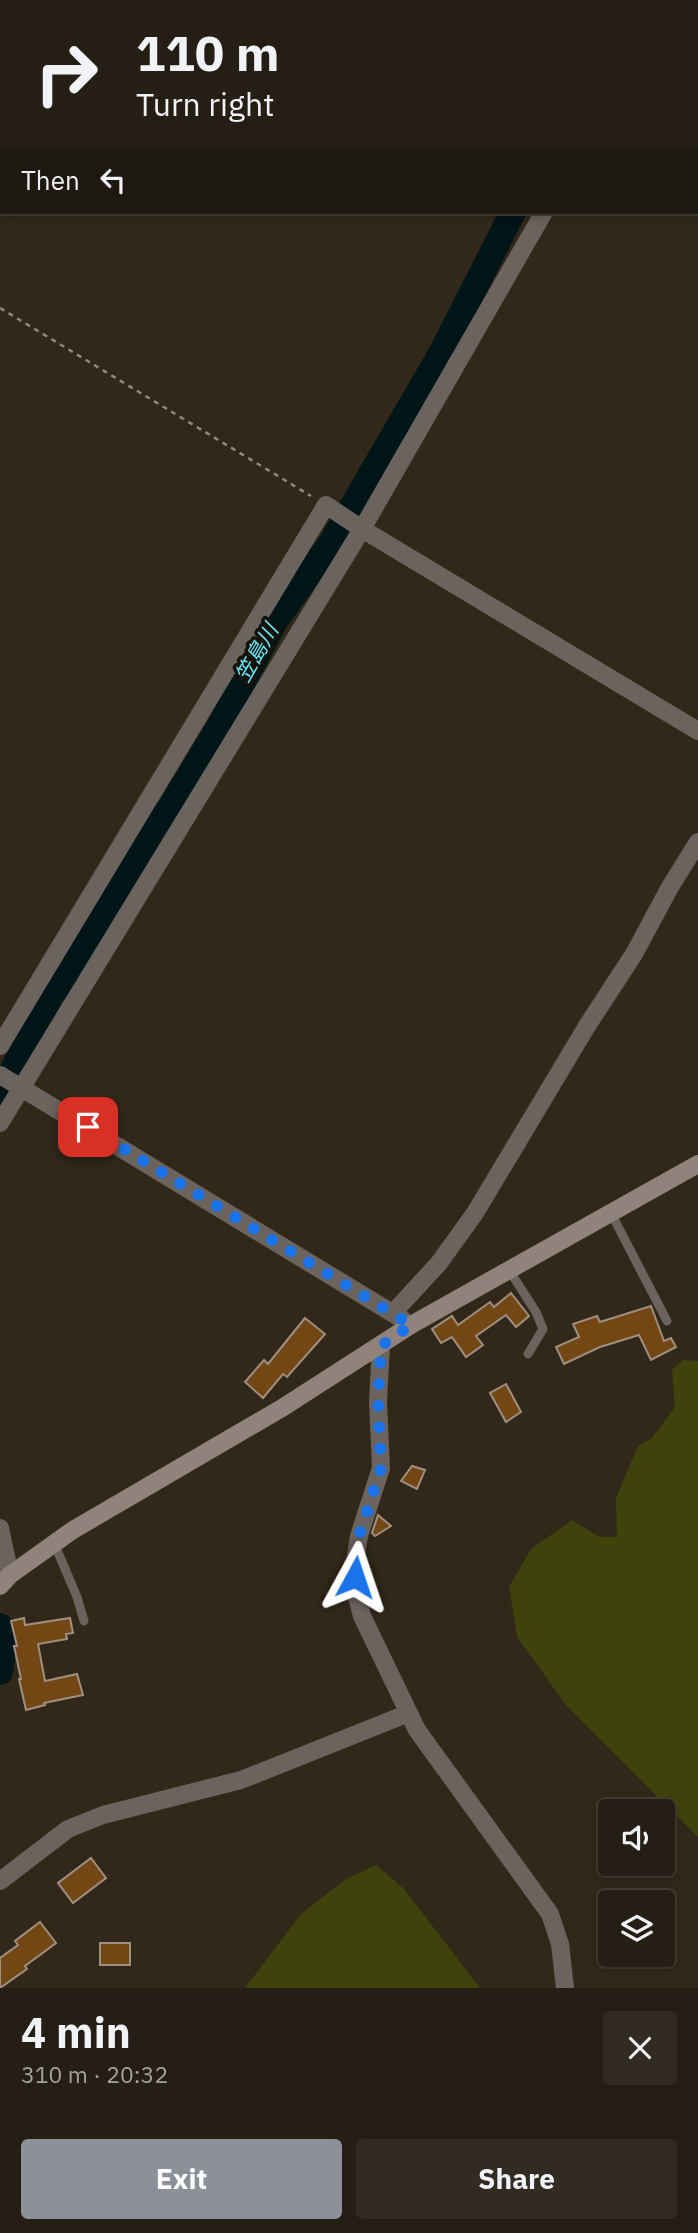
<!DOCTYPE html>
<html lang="en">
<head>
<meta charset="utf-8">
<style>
	body { margin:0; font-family:"IBM Plex Sans","Noto Sans JP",sans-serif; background:#312b22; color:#f1f3f6; height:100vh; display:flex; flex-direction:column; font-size:26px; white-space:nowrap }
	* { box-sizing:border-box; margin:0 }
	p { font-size:23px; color:#a3a2a0 }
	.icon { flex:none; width:38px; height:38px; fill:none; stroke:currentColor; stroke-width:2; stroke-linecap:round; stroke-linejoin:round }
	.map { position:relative; height:1988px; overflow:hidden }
	.sheet { display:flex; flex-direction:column; background:#251e14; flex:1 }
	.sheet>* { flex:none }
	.top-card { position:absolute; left:0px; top:0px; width:698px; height:214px; box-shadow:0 4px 10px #0003,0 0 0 2px #423c34; background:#251e14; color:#f1f3f6; overflow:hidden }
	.fabs { position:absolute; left:598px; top:1799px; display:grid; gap:14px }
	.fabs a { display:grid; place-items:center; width:77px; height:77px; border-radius:7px; background:#251e14; box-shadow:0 4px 10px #0003,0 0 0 2px #423c34; font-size:35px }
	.pin { position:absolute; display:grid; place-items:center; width:60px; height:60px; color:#fff; margin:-30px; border-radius:14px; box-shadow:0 4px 10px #0006 }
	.me { position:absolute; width:77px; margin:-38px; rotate:5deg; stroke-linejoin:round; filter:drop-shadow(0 0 5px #0008) }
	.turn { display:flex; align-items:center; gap:24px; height:147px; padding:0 21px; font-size:32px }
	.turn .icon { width:91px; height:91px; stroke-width:2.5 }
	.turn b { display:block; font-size:49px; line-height:60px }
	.then { display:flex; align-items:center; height:66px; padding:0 21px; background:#0003; gap:14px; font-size:26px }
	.round { display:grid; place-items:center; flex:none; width:74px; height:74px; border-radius:7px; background:#312b22 }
	.headline { display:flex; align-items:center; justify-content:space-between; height:119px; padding:0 21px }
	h1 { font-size:42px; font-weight:700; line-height:52px }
	.button { display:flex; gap:14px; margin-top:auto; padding:14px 21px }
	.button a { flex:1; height:80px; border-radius:7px; background:#8c9099; color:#fff; font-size:28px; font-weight:700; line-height:80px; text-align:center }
	.button a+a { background:#312b22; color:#f1f3f6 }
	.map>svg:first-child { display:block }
	.green { fill:#3e430b }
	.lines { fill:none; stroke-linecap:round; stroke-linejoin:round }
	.river { stroke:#001518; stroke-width:26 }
	.building { fill:#734714; stroke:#9f8f81; stroke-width:2 }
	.path { stroke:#91897e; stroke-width:2.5; stroke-dasharray:5 5; stroke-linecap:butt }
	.lane { stroke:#6b635e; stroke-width:9 }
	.street { stroke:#6b635e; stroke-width:18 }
	.secondary { stroke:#8f837c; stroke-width:18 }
	.route { stroke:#1a73e8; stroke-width:12; stroke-dasharray:0 21.6 }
	.labels { text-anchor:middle; stroke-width:7; stroke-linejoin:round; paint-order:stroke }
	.water-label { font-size:21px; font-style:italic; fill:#66ebfb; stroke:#15110b }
</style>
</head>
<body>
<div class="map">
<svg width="698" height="1988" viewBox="0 0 698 1988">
	<rect width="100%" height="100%" fill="#31281a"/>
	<!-- green -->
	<path class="green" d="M683,1360L698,1361V1837L566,1705L517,1637L509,1587L531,1549L572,1520L599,1537H617L616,1498L638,1446L652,1438L675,1407L672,1370Z
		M376,1865L404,1889L480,1988H245L301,1914L346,1879Z"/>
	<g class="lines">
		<!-- river -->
		<path class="river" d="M628,2L629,0
			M0,1095L50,997L81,954L139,858L153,829L170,808L219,727L275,621L333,540L443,350L513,212
			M0,1626L3,1649L0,1672"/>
	</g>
	<!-- building -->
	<path class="building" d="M511,1293L529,1316L516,1327L506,1315L476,1336L483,1345L466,1357L452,1337L441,1343L432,1329L452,1316L458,1325L490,1302L494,1307Z
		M651,1306L664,1341L671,1338L676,1347L651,1360L639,1335L600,1347L564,1364L556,1347L579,1337L573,1324L597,1316L600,1322Z
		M305,1318L325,1334L287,1377L283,1374L263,1398L245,1382L264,1360L268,1364Z
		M506,1384L521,1412L506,1422L490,1393Z
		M412,1466L425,1470L417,1489L401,1481Z
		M378,1515L391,1526L375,1536L372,1533Z
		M24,1618L25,1625L70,1618L73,1633L66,1634L67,1639L38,1644L45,1681L77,1674L83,1695L44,1703L45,1705L26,1710L19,1679H21L14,1646H17L11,1621Z
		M91,1858L106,1878L73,1903L58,1883Z
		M40,1922L56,1943L25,1966L27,1969L0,1988V1958L18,1945L15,1941Z
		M100,1943H130V1965H100Z"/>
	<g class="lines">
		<!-- path -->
		<path class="path" d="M99,2L100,0
			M0,160L2,157
			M0,308L311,496"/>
		<!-- lane -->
		<path class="lane" d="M611,1213L667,1321
			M509,1270L536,1312L543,1329L528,1354
			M54,1543L77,1597L84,1621"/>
		<!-- street -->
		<path class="street" d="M665,2L666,0
			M0,1046L326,505L362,529L698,731
			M0,1075L402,1319
			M0,1123L362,529L544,212
			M393,1313L439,1263L475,1213L587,1026L634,954L670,887L698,842
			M381,1346L378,1401L381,1468L359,1536L355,1561V1589L362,1616L417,1730L550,1914L560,1944L565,1988
			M0,1528L10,1575
			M0,1881L68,1829L103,1815L241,1780L409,1713"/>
		<!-- secondary -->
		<path class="secondary" d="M0,1586L10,1575L73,1530L282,1408L411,1325L698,1164"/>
	</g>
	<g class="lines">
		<!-- route -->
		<path class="route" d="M88,1127L411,1325L381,1346L378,1401L381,1468L359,1536L355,1577"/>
	</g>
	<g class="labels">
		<!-- water labels -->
		<g class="water-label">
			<text transform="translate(257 653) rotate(-60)" y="7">笠島川</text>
		</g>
	</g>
</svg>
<div class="fabs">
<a><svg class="icon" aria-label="sound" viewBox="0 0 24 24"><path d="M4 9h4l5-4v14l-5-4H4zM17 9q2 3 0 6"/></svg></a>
<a><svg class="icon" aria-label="layers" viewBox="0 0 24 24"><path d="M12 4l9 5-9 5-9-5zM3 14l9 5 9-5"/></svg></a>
</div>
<div class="pin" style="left:88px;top:1127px;background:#d93025"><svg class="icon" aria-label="arrive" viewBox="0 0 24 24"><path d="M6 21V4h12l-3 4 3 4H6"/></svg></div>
<svg class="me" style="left:355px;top:1577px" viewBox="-20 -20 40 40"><path d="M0-17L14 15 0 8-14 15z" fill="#1a73e8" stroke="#fff" stroke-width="4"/></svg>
<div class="top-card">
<div class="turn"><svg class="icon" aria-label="right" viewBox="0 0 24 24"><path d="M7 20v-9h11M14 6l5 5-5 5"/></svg><div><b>110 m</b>Turn right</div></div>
<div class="then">Then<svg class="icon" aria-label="left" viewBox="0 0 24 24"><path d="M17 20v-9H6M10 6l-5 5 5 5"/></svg></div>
</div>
</div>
<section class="sheet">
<div class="headline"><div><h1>4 min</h1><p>310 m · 20:32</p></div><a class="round"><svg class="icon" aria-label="close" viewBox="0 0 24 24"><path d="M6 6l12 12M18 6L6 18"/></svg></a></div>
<div class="button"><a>Exit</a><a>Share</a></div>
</section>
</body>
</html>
